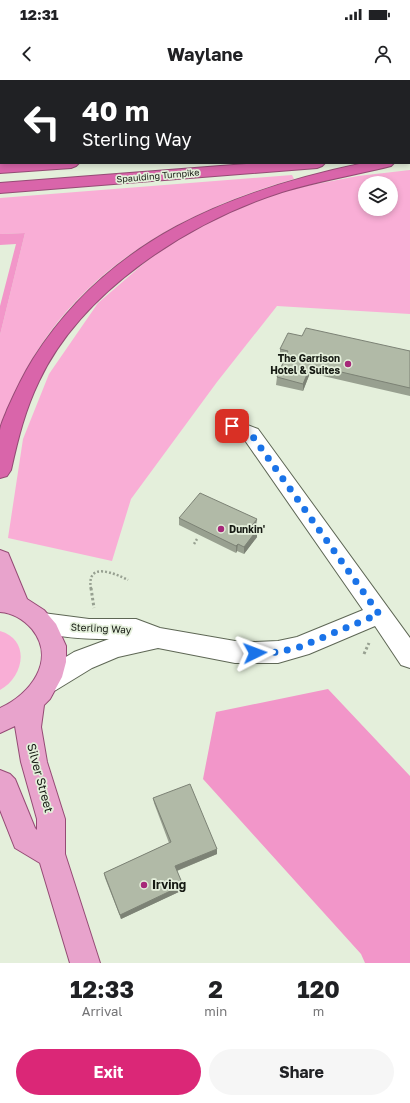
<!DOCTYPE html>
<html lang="en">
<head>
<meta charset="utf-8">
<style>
	body { margin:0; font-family:"Golos Text",sans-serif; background:#f6f6f6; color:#202124; height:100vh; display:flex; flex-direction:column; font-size:15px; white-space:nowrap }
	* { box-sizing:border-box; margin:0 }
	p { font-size:13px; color:#757577 }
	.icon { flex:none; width:22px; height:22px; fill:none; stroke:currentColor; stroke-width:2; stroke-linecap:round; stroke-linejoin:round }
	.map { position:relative; height:883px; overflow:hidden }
	.drawer { display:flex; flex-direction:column; background:#fff; flex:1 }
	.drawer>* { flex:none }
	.banner { position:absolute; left:0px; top:0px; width:410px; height:84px; box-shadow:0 2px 6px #0003; background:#202124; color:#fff; overflow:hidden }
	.tools { position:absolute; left:358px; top:96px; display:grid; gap:8px }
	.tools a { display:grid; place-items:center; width:40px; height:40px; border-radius:50%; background:#fff; box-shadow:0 2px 6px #0003; font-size:20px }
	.pin { position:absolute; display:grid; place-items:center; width:34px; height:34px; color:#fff; margin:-17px; border-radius:8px; box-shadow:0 2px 6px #0006 }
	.me { position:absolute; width:44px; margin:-22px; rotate:87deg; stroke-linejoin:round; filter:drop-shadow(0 0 3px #0008) }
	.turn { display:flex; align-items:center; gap:14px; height:84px; padding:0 16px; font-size:18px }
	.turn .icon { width:52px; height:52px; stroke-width:2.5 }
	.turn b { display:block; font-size:28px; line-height:34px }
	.eta { display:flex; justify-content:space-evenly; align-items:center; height:68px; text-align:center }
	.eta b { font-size:24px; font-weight:700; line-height:28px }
	.primary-button { display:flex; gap:8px; margin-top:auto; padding:8px 16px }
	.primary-button a { flex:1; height:46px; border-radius:24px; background:#db2777; color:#fff; font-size:16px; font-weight:700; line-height:46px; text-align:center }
	.primary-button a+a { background:#f6f6f6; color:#202124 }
	.status { display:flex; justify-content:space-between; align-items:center; height:28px; padding:0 20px; background:#fff; direction:ltr }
	.status svg { height:11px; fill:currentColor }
	header { display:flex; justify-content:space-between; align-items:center; height:52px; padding:0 16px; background:#fff; font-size:18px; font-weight:700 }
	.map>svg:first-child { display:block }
	.green { fill:#f9aed6; fill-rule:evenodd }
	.forest { fill:#f296c9 }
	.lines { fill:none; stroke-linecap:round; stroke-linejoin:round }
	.minor-casing { stroke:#5e6755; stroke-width:2 }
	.major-casing { stroke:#954b75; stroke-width:2 }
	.highway-casing { stroke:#954b75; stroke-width:2 }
	.path-far1 { stroke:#97a091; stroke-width:2.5; stroke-dasharray:2 2; stroke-linecap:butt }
	.path { stroke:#97a091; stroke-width:3; stroke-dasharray:2.5 2.5; stroke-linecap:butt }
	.minor { fill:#fff; fill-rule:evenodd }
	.major { fill:#e8a3cc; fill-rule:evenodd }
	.highway { fill:#d965aa; fill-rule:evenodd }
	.wall { fill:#98a090 }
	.shaded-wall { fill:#7c8275 }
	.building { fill:#b1baa7; stroke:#7c8275 }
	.route { stroke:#1a73e8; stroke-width:7; stroke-dasharray:0 12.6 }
	.poi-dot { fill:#a62879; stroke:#e4efdb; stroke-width:1.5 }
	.labels { text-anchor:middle; stroke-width:3.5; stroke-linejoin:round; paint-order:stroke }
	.far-street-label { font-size:9px; fill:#161a13; stroke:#e4efdb }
	.poi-label { font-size:10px; font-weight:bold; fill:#161a13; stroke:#e4efdb; text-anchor:end }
	.street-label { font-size:10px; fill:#161a13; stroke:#e4efdb }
	.near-street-label { font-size:12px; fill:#161a13; stroke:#e4efdb }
	.near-poi-label { font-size:12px; font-weight:bold; fill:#161a13; stroke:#e4efdb; text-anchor:start }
</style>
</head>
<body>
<div class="status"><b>12:31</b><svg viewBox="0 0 49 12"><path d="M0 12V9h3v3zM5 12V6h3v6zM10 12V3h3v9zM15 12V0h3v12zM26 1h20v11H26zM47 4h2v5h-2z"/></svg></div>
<header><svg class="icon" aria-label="back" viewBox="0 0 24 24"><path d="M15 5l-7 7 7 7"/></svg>Waylane<svg class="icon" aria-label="person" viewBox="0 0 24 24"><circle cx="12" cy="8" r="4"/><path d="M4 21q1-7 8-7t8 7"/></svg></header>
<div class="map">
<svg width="410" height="883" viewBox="0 0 410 883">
	<rect width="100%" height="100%" fill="#e4efdb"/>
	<!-- green -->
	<path class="green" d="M410,90V234L277,226L217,302L131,419L112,481L8,458L23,359L49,294L98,223L149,179L172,163L221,136L273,115L301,107L358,96ZM365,103H391V129H365Z
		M292,95L294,99C160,137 41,213 0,354V255L25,153L0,154V118Z
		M0,551C31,560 24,597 0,610Z"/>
	<!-- forest -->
	<path class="forest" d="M25,153L0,255V226L16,164L0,165V154Z
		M328,609L410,696V883H365L361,874L203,699L216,632Z"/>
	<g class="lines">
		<defs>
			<path id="minor" d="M72,0H86V1H72Z
				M232,339L258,349L410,558V588L401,585L375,546L309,574L278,583H235L158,568L118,577L92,588L56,610L47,613L38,610L35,602L38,594L74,572L109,559C85,559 57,558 35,550L31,543L35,536L43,533L89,539H136L160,548L235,561L255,562L278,561L297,557L363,530L244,359L225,351L222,346L225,341Z"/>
			<path id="major" d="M0,470L8,473L27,519L44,530L56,544L66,566V582L62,597L50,619L44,625L41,647L47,682L65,739V774L100,883H70L40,783L15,768L0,730V690L10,694L15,699L35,748L37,750V739L21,682L15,646L0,653V628C30,615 57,580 32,549C23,539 13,533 0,532Z"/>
			<path id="highway" d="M409,53H410V61H409Z
				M409,73H410V83H409Z
				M0,83H79L76,86L71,88L0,93Z
				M258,83H325L322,86L317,88L0,113V103Z
				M364,83H394L391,86C355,95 318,101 282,112C189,142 82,210 39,301C25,330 18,358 11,390L7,396L0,398C0,382 0,365 0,350C1,343 5,336 7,330C15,312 23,295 33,279C109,159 230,111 364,83Z"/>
		</defs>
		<!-- minor casing -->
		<use href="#minor" class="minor-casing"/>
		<!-- major casing -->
		<use href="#major" class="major-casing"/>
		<!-- highway casing -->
		<use href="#highway" class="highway-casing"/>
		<!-- path-far1 -->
		<path class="path-far1" d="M194,464L197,459
			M91,509C86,481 114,493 128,500"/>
		<!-- path -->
		<path class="path" d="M91,508L94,528
			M364,574L369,563"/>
		<!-- minor -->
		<use href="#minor" class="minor"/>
		<!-- major -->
		<use href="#major" class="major"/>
		<!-- highway -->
		<use href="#highway" class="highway"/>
	</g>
	<!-- wall -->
	<path class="wall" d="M302,256L410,271V316L310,293L303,311L276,305L277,297L285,278L280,277V269Z
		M179,438L256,446L254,449L257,457L244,474L237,471L236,473L179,445Z
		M153,718L217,774L177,791L183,810L121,839L105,798L104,793L169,763L154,723Z"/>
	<!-- shaded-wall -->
	<path class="shaded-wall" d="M41,0H47L46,1H41Z
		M311,285L310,293L303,311V304Z
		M257,439L256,446L250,454L251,447Z
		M257,450V457L244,474V467Z
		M238,464L237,471L236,473V466Z
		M217,769V774L176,791L175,786Z
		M183,805V810L121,839L120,835Z"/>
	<!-- building -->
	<path class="building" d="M29,0H41V1H29Z
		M306,248L410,271V308L311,285L303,304L277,297L288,271L280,269L288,253L302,256Z
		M200,413L257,439L251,447L257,450L244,467L238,464L236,466L179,438Z
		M190,704L217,769L175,786L183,805L120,835L104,793L171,762L153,718Z"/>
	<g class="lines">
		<!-- route -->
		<path class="route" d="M232,346L251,354L379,534L300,567L278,572L255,573"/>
	</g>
	<!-- markers -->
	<g class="poi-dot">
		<circle cx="348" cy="284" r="4"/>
		<circle cx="221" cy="449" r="4"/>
		<circle cx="144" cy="805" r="4"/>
	</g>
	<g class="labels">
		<!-- far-street labels -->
		<g class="far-street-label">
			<text transform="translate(158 96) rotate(-5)" y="3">Spaulding Turnpike</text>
		</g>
		<!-- poi labels -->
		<g class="poi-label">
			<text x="340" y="282">The Garrison<tspan x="340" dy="12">Hotel &amp; Suites</tspan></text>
			<text x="229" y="453" text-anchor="start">Dunkin'</text>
		</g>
		<!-- street labels -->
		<g class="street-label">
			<text transform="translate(101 548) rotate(3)" y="4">Sterling Way</text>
		</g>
		<!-- near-street labels -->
		<g class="near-street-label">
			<text transform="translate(40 698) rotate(75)" y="4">Silver Street</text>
		</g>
		<!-- near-poi labels -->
		<g class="near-poi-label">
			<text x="152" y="809">Irving</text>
		</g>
	</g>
</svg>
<div class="tools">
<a><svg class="icon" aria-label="layers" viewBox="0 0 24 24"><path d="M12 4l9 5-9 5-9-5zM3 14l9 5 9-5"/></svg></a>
</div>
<div class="pin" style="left:232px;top:346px;background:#d93025"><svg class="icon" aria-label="arrive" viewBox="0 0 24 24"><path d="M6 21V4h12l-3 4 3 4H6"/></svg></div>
<svg class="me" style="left:255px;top:573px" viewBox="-20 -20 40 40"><path d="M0-17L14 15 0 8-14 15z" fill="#1a73e8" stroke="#fff" stroke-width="4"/></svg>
<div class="banner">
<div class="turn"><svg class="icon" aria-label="left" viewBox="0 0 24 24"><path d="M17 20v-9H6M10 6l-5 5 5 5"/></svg><div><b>40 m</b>Sterling Way</div></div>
</div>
</div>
<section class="drawer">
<div class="eta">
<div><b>12:33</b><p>Arrival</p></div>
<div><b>2</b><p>min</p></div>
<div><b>120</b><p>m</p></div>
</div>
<div class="primary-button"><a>Exit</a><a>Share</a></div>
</section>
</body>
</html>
